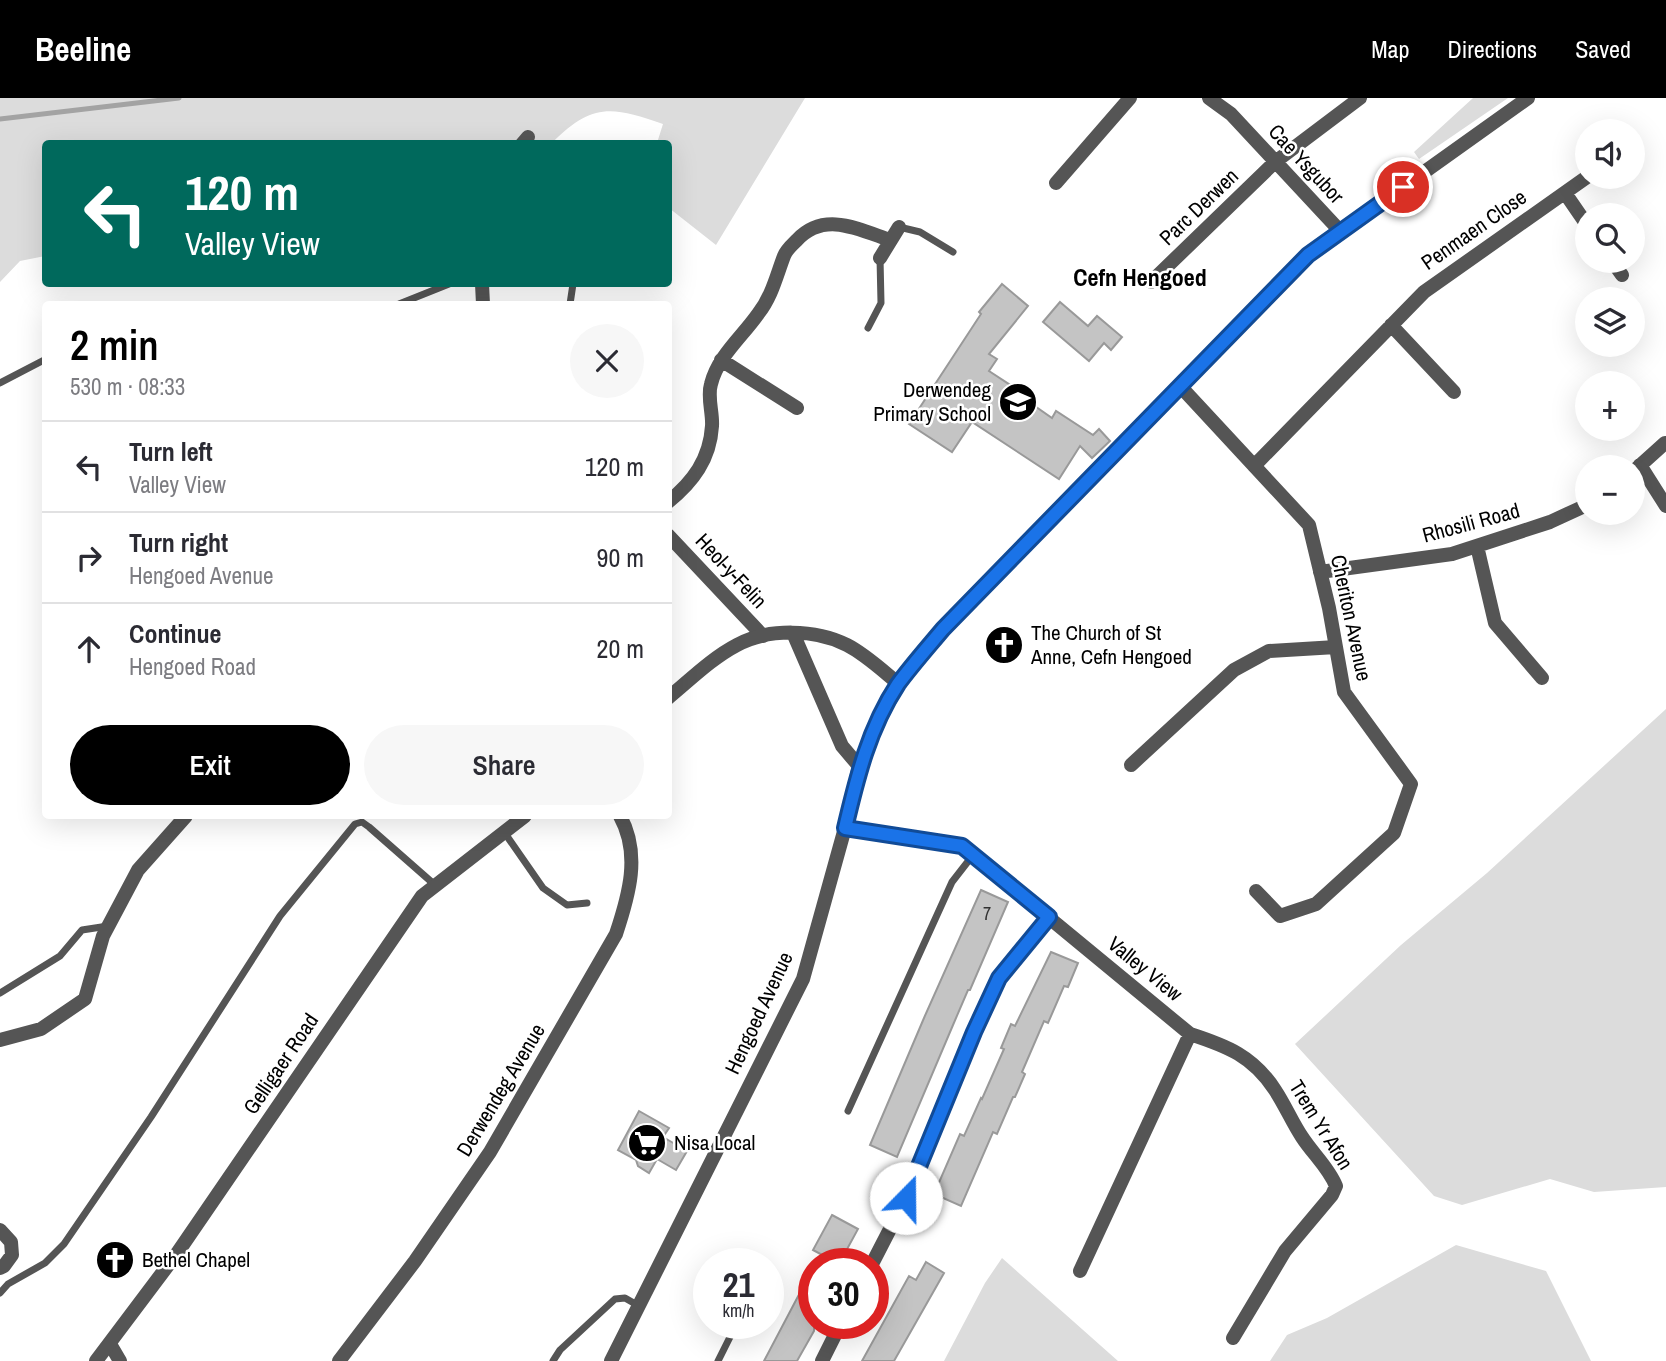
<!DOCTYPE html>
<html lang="en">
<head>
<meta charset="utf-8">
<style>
	body { margin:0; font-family:"Archivo Narrow",sans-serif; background:#f7f7f7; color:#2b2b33; height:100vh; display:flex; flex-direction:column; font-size:26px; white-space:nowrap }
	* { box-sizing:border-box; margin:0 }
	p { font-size:23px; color:#7c7c81 }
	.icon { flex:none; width:38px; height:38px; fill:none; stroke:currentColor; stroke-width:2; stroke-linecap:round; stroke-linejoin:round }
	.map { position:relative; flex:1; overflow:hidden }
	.sheet { position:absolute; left:42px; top:203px; width:630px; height:518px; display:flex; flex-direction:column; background:#fff; border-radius:7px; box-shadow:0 7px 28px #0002 }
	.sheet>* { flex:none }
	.hud { position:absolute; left:42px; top:42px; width:630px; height:147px; border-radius:7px; box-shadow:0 7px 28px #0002; background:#00695c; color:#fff; overflow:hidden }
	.tools { position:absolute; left:1575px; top:21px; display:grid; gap:14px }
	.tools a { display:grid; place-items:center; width:70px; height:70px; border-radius:50%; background:#fff; box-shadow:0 7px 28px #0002; font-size:35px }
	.speed { position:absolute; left:693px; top:1150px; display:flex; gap:14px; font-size:35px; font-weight:700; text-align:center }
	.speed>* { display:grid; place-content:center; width:91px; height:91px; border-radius:50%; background:#fff; box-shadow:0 7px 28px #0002; line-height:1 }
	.speed small { font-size:18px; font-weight:400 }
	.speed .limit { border:10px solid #d22; background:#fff; color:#111 }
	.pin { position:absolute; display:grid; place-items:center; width:60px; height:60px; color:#fff; margin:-30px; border:4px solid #fff; border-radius:50%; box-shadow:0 2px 7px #0007 }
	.me { position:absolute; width:77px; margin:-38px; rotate:22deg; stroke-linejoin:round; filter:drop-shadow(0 0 5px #0008) }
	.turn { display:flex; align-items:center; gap:24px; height:147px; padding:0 28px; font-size:32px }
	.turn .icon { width:91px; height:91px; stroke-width:2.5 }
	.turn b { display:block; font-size:49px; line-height:60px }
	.round { display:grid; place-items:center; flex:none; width:74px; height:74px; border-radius:37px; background:#f7f7f7 }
	.headline { display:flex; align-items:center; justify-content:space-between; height:119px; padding:0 28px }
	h1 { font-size:42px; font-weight:600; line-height:52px; color:#000 }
	.action { display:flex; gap:14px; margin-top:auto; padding:14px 28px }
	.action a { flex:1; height:80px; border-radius:42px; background:#000; color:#fff; font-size:28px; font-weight:600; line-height:80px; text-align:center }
	.action a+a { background:#f7f7f7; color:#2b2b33 }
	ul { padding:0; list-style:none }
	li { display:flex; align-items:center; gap:21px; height:91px; padding:0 28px; border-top:2px solid #e1e1e2 }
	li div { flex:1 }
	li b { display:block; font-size:26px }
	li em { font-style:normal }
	header { display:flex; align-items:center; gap:42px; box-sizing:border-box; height:98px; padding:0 35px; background:#000; color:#fff }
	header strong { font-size:33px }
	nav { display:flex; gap:38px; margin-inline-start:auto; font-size:24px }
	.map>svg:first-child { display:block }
	.green { fill:#dcdcdc }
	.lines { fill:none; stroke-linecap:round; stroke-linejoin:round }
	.stream { stroke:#a3a3a3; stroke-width:5 }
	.building { fill:#c4c4c4; stroke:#999; stroke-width:2 }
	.service { stroke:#555; stroke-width:7 }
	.minor { stroke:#555; stroke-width:14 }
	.tertiary { stroke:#555; stroke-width:14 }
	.route-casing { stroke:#114b97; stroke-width:18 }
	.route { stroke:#1a73e8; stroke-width:12 }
	.labels { text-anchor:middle; stroke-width:5; stroke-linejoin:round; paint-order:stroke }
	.number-label { font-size:18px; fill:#313131 }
	.street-label { font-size:21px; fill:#000; stroke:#fff }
	.poi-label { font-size:21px; fill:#000; stroke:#fff; text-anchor:start }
	.quarter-label { font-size:24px; font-weight:bold; fill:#000; stroke:#fff }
</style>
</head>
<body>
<header>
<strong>Beeline</strong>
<nav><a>Map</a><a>Directions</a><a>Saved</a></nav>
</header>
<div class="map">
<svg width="1666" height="1263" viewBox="0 0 1666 1263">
	<rect width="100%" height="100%" fill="#fff"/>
	<!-- green -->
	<path class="green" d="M0,0H805L716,147L669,110L668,46L657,45L663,26C611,8 592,5 552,45L46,46L45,158L20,163L0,184Z
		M1473,0H1508L1419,61L1414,54Z
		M1666,611V1089L1594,1094L1550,1081L1462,1107L1434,1098L1295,946L1401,847L1487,775Z
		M1456,1147L1546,1173L1591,1263H1270L1287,1237L1327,1220Z
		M1002,1160L1118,1263H944L985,1185Z"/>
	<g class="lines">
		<!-- stream -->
		<path class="stream" d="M0,21L179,0"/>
	</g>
	<!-- building -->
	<path class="building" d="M1002,186L1028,208L989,256L997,261L989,273L1024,296L1022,299L1052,320L1056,313L1093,337L1099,331L1110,343L1092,360L1080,348L1059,381L972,324L952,354L909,326L981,216L979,214Z
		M1060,204L1088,228L1097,218L1122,239L1111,252L1104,245L1089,263L1043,224Z
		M981,792L1008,804L970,892H968L953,927L897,1059L870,1047L924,920Z
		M1051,854L1078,865L1068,889L1064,888L1048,925L1044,923L1022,974L1025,976L1015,999H1013L997,1036L993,1034L961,1108L934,1096L960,1036L964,1038L981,1000L982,1001L1004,951L1001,950L1011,926L1015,928Z
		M639,1013L669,1030L663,1039L687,1053L676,1072L657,1061L649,1075L638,1068L636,1062L618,1052Z
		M832,1117L858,1131L839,1166L813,1152Z
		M926,1164L944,1175L894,1263H862L909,1178L916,1182Z
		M814,1168V1233L797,1263H764Z"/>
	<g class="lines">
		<!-- service -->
		<path class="service" d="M899,129L920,134L953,154
			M399,206L449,186
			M570,206L573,186
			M868,230L881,205L880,160
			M0,285L46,261
			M504,734L543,790L567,807L587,805
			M0,895L60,858L82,832L108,828
			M848,1013L952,784L973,757
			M0,1195L8,1186L45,1165L64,1146L151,1019L280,818L355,726L362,724L369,729L435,787
			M553,1263L560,1252L615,1201L625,1200L639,1208
			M718,1263L737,1225"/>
		<!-- minor -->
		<path class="minor" d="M1209,0L1231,16L1341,134
			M522,46L528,39
			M1056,85L1130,0
			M1565,95L1587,127
			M880,160L899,129
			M1612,163L1622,177
			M1151,184L1275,64L1360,0
			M482,186L483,206
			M1391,227L1454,294
			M721,262L797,310
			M1181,289L1309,427L1329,510L1344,594L1411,686L1394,735L1316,806L1280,818L1256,793
			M1640,367L1666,408
			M1254,368L1424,194L1587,79
			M1635,372L1665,345
			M668,404C693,384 710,361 712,328C713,315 707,299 711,286C718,258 742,239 758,216C772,198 776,179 784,158C786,152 792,147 797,142C824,113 858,131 890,142
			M668,437L763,538
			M1477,448L1495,525L1542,580
			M1320,474L1452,456L1550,424L1587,407
			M1131,667L1234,572L1269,553L1336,549
			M845,730L962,748L1190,936L1080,1173
			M1190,936C1227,948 1253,958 1275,992C1285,1007 1292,1024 1302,1039C1313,1056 1329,1070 1336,1088L1332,1097L1285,1153L1233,1240
			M0,942L41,931L85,901L103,838L138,772L186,718
			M0,1132L11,1144L12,1157L4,1168L0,1170
			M872,1166L906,1100L974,934L999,880L1049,819
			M110,1246L120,1263
			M339,1263L415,1163L490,1054L616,836C629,797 641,756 620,718
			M822,1263L841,1225"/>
		<!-- tertiary -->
		<path class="tertiary" d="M668,600C690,582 712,560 737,547C768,530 816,531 847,547C865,556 883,573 899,586
			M859,668L876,627L899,586L943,531L1308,157L1528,0
			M96,1263L178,1154L422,798L525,718
			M611,1263L803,881L845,730L859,668L842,648L793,535"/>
	</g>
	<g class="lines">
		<defs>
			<path id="route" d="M906,1100L974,934L999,880L1049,819L962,748L845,730C857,679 869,630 898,586C912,567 928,549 943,531L1308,157L1403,89"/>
		</defs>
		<!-- route casing -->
		<use href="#route" class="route-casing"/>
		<!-- route -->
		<use href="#route" class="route"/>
	</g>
	<!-- icons -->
	<defs>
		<symbol id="school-disc" viewBox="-11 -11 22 22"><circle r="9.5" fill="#000" stroke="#fff"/><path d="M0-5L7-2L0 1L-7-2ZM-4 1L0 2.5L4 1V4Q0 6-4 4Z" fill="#fff"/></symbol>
		<symbol id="church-disc" viewBox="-11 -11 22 22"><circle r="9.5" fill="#000" stroke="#fff"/><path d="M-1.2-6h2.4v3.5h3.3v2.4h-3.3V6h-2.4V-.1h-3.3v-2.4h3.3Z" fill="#fff"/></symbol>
		<symbol id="supermarket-disc" viewBox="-11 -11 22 22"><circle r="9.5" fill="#000" stroke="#fff"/><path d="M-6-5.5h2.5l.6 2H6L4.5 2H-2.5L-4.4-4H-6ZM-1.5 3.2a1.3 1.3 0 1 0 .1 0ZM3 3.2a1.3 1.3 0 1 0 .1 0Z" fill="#fff"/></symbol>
	</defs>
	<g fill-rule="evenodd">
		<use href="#school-disc" x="996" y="282" width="44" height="44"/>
		<use href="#church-disc" x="982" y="525" width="44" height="44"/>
		<use href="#supermarket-disc" x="625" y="1023" width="44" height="44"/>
		<use href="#church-disc" x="93" y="1140" width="44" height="44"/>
	</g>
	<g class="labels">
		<!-- number labels -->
		<g class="number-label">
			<text x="987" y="822">7</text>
		</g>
		<!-- street labels -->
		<g class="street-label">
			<text transform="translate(1306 66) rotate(47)" y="7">Cae Ysgubor</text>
			<text transform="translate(1199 109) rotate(-44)" y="7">Parc Derwen</text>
			<text transform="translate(1474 132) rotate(-35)" y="7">Penmaen Close</text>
			<text transform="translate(1471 425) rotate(-15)" y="7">Rhosili Road</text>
			<text transform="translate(731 473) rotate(47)" y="7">Heol-y-Felin</text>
			<text transform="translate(1351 520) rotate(78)" y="7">Cheriton Avenue</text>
			<text transform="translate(1145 871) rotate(39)" y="7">Valley View</text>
			<text transform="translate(759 915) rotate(-65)" y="7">Hengoed Avenue</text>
			<text transform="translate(281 966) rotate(-56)" y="7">Gelligaer Road</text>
			<text transform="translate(501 992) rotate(-59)" y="7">Derwendeg Avenue</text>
			<text transform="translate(1321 1027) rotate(58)" y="7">Trem Yr Afon</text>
		</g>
		<!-- poi labels -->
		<g class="poi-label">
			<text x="991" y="299" text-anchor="end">Derwendeg<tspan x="991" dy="24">Primary School</tspan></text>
			<text x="1031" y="542">The Church of St<tspan x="1031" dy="24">Anne, Cefn Hengoed</tspan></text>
			<text x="674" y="1052">Nisa Local</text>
			<text x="142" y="1169">Bethel Chapel</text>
		</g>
		<!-- quarter labels -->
		<g class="quarter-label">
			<text x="1140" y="188">Cefn Hengoed</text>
		</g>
	</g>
</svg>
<div class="tools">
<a><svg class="icon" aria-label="sound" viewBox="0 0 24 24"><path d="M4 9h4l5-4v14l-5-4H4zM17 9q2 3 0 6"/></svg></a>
<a><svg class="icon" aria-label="search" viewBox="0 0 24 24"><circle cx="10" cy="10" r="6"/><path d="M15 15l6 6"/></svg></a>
<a><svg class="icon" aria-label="layers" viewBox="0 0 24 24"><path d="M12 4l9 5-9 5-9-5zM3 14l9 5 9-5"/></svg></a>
<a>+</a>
<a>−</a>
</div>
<div class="speed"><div>21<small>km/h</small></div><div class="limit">30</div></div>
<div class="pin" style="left:1403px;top:89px;background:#d93025"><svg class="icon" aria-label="arrive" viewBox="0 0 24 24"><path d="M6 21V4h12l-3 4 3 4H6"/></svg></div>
<svg class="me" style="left:906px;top:1100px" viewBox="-20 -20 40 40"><circle r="19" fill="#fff"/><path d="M0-13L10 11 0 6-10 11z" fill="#1a73e8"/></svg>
<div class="hud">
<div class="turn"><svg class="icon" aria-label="left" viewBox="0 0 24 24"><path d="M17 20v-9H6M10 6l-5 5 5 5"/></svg><div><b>120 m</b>Valley View</div></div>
</div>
<section class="sheet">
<div class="headline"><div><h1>2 min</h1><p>530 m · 08:33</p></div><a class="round"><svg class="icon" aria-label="close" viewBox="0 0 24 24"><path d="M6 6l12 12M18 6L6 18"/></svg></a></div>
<ul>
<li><svg class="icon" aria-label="left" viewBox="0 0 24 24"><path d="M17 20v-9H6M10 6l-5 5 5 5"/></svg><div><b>Turn left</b><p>Valley View</p></div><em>120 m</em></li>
<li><svg class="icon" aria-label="right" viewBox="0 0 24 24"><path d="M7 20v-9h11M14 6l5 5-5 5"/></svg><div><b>Turn right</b><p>Hengoed Avenue</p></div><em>90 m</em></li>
<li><svg class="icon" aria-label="ahead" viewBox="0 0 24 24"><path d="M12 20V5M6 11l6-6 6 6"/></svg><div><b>Continue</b><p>Hengoed Road</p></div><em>20 m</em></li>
</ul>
<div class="action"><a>Exit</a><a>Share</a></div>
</section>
</div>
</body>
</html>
